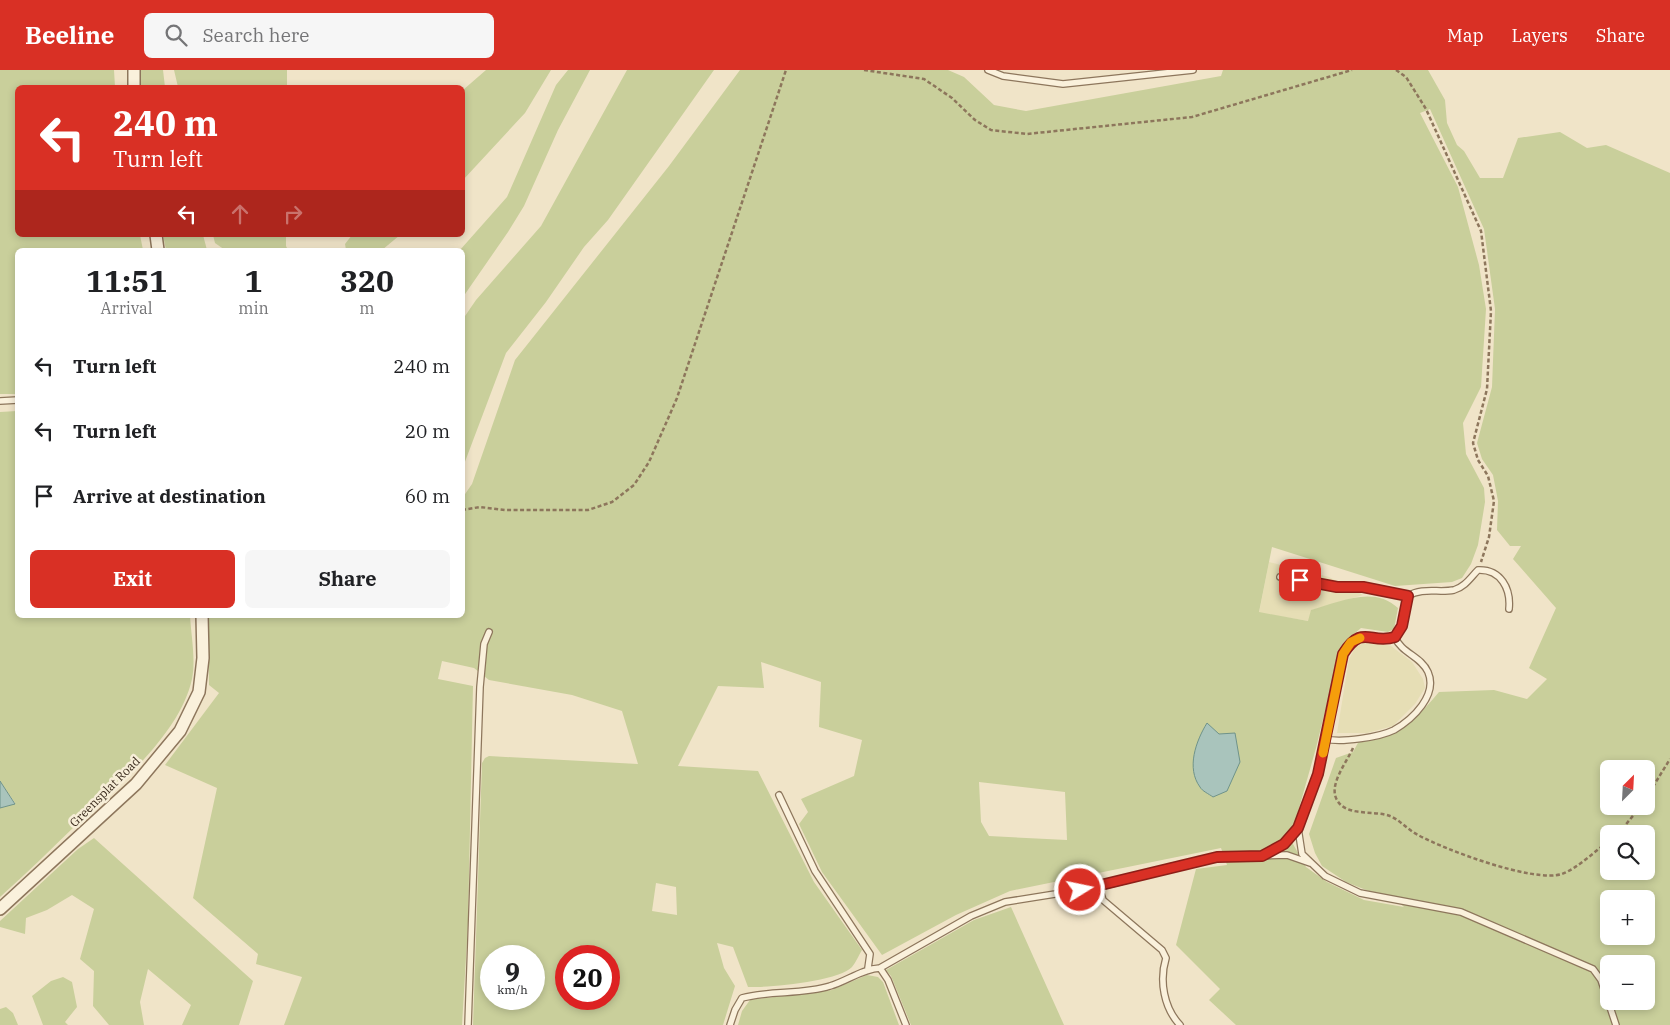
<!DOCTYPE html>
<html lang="en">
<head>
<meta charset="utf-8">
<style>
	body { margin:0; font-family:"IBM Plex Serif",serif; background:#f6f6f6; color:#202124; height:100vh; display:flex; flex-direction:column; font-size:19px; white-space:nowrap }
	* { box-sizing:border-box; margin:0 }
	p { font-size:16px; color:#757577 }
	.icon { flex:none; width:28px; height:28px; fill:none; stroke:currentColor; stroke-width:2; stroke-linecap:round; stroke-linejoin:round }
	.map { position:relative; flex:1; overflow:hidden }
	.panel { position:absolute; left:15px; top:178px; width:450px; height:370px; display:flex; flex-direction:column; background:#fff; border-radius:8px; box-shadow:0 2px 8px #0003 }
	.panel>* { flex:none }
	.banner { position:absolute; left:15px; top:15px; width:450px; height:152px; border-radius:8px; box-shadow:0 2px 8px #0003; background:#d93025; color:#fff; overflow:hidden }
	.needle { width:32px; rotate:24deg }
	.controls { position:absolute; left:1600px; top:690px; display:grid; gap:10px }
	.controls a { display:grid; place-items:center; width:55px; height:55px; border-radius:8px; background:#fff; box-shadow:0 2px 8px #0003; font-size:25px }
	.speed { position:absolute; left:480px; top:875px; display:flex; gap:10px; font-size:25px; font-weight:700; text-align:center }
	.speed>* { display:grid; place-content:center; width:65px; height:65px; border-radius:50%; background:#fff; box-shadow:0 2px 8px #0003; line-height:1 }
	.speed small { font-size:12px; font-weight:400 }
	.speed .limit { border:8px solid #d22; background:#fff; color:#111 }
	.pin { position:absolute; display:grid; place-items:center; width:42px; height:42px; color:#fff; margin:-21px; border-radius:10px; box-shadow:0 2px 8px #0006 }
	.me { position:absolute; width:55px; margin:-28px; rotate:80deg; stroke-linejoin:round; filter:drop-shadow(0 0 4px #0008) }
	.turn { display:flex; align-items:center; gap:18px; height:105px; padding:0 15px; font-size:22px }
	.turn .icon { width:65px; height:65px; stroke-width:2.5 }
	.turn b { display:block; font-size:35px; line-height:42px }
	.lanes { display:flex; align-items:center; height:48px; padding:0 15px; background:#0003; justify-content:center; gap:25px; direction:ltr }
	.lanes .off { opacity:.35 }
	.eta { display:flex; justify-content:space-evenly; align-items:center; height:85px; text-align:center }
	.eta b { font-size:30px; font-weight:800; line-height:35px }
	.primary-button { display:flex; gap:10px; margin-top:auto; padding:10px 15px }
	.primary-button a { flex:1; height:58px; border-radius:8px; background:#d93025; color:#fff; font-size:20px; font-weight:800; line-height:58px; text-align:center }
	.primary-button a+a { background:#f6f6f6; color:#202124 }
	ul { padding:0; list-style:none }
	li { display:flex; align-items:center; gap:15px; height:65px; padding:0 15px }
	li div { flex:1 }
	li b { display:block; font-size:19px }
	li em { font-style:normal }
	header { display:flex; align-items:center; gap:30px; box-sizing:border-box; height:70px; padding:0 25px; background:#d93025; color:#fff }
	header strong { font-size:24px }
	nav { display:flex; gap:28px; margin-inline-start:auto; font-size:18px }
	.search { width:350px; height:45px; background:#f6f6f6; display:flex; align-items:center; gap:12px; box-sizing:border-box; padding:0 18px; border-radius:8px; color:#757577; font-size:19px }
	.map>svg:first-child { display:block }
	.farmland { fill:#e6deb5 }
	.green { fill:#c9cf9b; fill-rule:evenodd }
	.water { fill:#a9c4bc; stroke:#6f938a }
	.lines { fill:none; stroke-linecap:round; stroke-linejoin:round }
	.service-casing { stroke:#8d765c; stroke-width:8 }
	.minor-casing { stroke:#8d765c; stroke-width:14 }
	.path { stroke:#8d765c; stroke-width:2.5; stroke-dasharray:4 2.5; stroke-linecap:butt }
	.service { stroke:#faf1dc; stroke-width:5.5 }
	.minor { stroke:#faf1dc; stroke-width:11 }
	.route-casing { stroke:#8d1f18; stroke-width:12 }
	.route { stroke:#d93025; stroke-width:9 }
	.slow { stroke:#f59e0b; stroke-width:9 }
	.labels { text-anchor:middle; stroke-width:5; stroke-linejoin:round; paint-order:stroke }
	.street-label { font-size:12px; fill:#3d2e20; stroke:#f7eed8 }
</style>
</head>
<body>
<header>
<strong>Beeline</strong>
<div class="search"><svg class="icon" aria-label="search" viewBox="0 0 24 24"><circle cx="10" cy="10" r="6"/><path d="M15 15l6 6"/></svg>Search here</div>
<nav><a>Map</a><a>Layers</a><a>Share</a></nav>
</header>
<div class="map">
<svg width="1670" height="955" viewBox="0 0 1670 955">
	<rect width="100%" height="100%" fill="#f0e4c8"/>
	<!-- farmland -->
	<path class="farmland" d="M1269,492L1329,507L1363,525L1312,540L1309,551L1259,543Z
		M1367,570L1391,576L1412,592L1423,609L1425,618L1415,634L1393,656L1367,663H1337L1349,589L1355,578Z"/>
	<!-- green -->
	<path class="green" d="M0,0H114L115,17L18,18V165H140L143,180H18L17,324H0Z
		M140,0H163L165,17H140Z
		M174,0H287V17H178Z
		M486,0H551L525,43L463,110V20Z
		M568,0H590L558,60L524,136L508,162L463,227L462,180H460L507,127L556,15Z
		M627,0H714L608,150L584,177L546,232L506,283L463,397V249L476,230L541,156Z
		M740,0H948L964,7L994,35L1026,41L1221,6L1223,0H1428L1445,30L1447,53L1457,75L1464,81L1480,108H1503L1518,68L1560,62L1587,78L1606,75L1670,103V955H1236L1209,930L1220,919L1176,875L1196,799L1227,795L1221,778L1010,821L956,845L882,885L822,802L799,754L808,742L801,729L854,706L862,670L819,657L821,612L761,592L764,618L718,616L678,696L758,701L814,812L862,880C859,885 856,892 852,897C840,911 767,918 748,917L733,877L717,873L724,898L735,916L723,955H473L482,693L485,688L489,686L638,694L622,641L572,625L489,610L474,598L442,591L438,609L473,616L468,853L462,955H284L302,907L256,894L258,884L193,828L217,718L165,695L219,623L209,615L208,545H462L463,427L472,414L515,290L669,96ZM1430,39L1484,159L1495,239L1492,317L1477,373L1482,389L1493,405L1498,431L1497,460L1510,476H1521L1513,489L1556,538L1529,598L1547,609L1527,629L1494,620L1439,622C1412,654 1401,664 1359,671L1353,682L1336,688L1309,764L1315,783L1322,796L1346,812L1376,824L1395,829L1404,837L1364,830L1327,812L1306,797L1293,774L1294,756L1316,678L1339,584L1348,569L1361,558L1388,562L1394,559L1398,538C1374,515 1339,532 1311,540L1308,551L1259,542L1272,477L1395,516L1452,512L1462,508L1471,494L1478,475L1485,432L1484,418L1466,384L1463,353L1481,317L1486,239L1479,195L1458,117L1420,43ZM1609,699H1646V736H1609ZM979,712L1065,722L1067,770L989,766L981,752ZM1609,764H1646V801H1609ZM656,813L676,817L677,845L652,841ZM1609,829H1646V866H1609ZM491,886H534V929H491ZM566,886H609V929H566ZM1609,894H1646V931H1609Z
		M163,165H203L207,180H166Z
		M213,165H286V176L288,180H225L215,173Z
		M352,165H400L382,180H346L345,174Z
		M17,341L18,545H190C191,565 196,589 192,609C180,665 114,719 75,756C50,780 26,804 0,827V738L15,733L0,711V342Z
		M94,768L253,911L239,955H182L191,935L148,899L140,932L144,955H109L93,936L94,901L80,889L94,839L72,825L47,840L26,848L25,864L0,857V851L78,779Z
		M1011,837L1064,955H911L891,906L886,900L974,850Z
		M867,905L878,907L883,912L899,955H738L742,941L750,930L832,920Z
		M63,907L72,912L77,937L65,952L68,955H43L32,926L51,911Z
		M6,937L13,943L18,955H0V939Z"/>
	<!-- water -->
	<path class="water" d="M1207,653L1219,664L1235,663L1240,692L1227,721L1213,727C1209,724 1202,721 1200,717C1186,698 1196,671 1207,653Z
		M0,711L15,734L0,738Z"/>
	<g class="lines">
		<defs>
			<path id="service" d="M988,0L1003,6L1063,14L1193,0
				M0,331L18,330
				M1280,507L1337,517H1363L1408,526C1422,517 1439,523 1454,520C1465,517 1471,507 1478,500C1501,499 1511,519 1509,539
				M1408,526C1406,536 1405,548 1401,557C1386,586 1367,546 1343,584L1318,704L1298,758L1302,784L1325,806L1360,823L1461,842L1593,899L1601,910L1616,955
				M1326,669C1341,673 1380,667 1394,660C1413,649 1438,625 1428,602C1421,586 1401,583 1395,567
				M779,725L815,801L870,884L868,898
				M1265,784L1283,773L1298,758
				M1099,817L1103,830L1162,880L1166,888C1159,911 1164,938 1180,955
				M880,898L888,910L906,955
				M468,955L480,617L484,574L489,562
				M730,955L735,940L742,928C771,920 802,925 830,916C847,911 862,899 880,898L971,846L1005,832L1099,817L1217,787L1287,785L1310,793"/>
			<path id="minor" d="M134,0V18
				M156,165L158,180
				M0,839L136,714L180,661L199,622L203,588L202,545"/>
		</defs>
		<!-- service casing -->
		<use href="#service" class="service-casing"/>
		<!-- minor casing -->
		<use href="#minor" class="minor-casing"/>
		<!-- path -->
		<path class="path" d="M864,0L924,9L952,28L975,50L991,60L1027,64L1192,47L1352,0
			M1396,0L1406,7L1426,39L1481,161L1491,241L1487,319L1473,373L1478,390L1488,406L1494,431L1489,467L1481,492
			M462,440L480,437L505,440H588L612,432L634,415L649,392L677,328L786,0
			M1353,678C1347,692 1328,715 1337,730C1346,747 1375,740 1390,746C1400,750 1408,760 1418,765C1446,780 1533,813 1562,804C1578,798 1595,781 1609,771
			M1646,728L1670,689
			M1618,764L1641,736"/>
		<!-- service -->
		<use href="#service" class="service"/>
		<!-- minor -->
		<use href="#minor" class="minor"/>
	</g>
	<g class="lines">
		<defs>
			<path id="route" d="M1080,820L1217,787L1262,786L1284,774L1298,758L1318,704L1343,584C1363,553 1370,575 1395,567L1402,556L1408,526L1363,517H1337L1300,510"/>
		</defs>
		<!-- route casing -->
		<use href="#route" class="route-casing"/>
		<!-- route -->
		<use href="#route" class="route"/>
		<!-- slow -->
		<path class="slow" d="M1323,683L1343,584L1351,572L1360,568"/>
	</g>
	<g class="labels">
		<!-- street labels -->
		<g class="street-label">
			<text transform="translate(105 722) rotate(-45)" y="4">Greensplat Road</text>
		</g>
	</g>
</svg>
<div class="controls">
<a><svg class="needle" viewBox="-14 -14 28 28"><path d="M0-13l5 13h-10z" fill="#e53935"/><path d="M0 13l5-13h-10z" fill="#757577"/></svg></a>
<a><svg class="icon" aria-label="search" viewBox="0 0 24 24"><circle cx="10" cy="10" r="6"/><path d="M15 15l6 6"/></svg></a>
<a>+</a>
<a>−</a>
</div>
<div class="speed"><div>9<small>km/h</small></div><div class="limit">20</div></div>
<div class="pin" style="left:1300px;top:510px;background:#d93025"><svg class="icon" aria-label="arrive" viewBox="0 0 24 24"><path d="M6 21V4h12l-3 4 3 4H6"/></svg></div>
<svg class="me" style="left:1080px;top:820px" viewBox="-20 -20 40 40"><circle r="17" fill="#d93025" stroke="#fff" stroke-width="3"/><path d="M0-11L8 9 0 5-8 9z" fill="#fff"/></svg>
<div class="banner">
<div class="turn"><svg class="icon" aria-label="left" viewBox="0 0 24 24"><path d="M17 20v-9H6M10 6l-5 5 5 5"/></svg><div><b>240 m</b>Turn left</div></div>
<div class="lanes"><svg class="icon" aria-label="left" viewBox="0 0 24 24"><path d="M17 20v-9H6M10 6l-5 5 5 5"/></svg><svg class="icon off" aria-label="ahead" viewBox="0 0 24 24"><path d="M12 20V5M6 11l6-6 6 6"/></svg><svg class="icon off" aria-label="right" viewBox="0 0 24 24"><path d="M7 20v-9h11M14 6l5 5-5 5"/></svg></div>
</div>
<section class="panel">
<div class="eta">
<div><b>11:51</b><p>Arrival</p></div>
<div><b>1</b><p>min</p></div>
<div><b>320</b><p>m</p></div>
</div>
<ul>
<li><svg class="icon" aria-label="left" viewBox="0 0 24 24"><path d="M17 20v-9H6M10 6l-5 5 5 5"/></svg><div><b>Turn left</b></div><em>240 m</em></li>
<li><svg class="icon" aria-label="left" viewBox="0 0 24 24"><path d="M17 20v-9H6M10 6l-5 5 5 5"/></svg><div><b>Turn left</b></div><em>20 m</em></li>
<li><svg class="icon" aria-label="arrive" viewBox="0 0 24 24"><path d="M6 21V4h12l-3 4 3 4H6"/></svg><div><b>Arrive at destination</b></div><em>60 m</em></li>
</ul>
<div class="primary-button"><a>Exit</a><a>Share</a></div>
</section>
</div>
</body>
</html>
